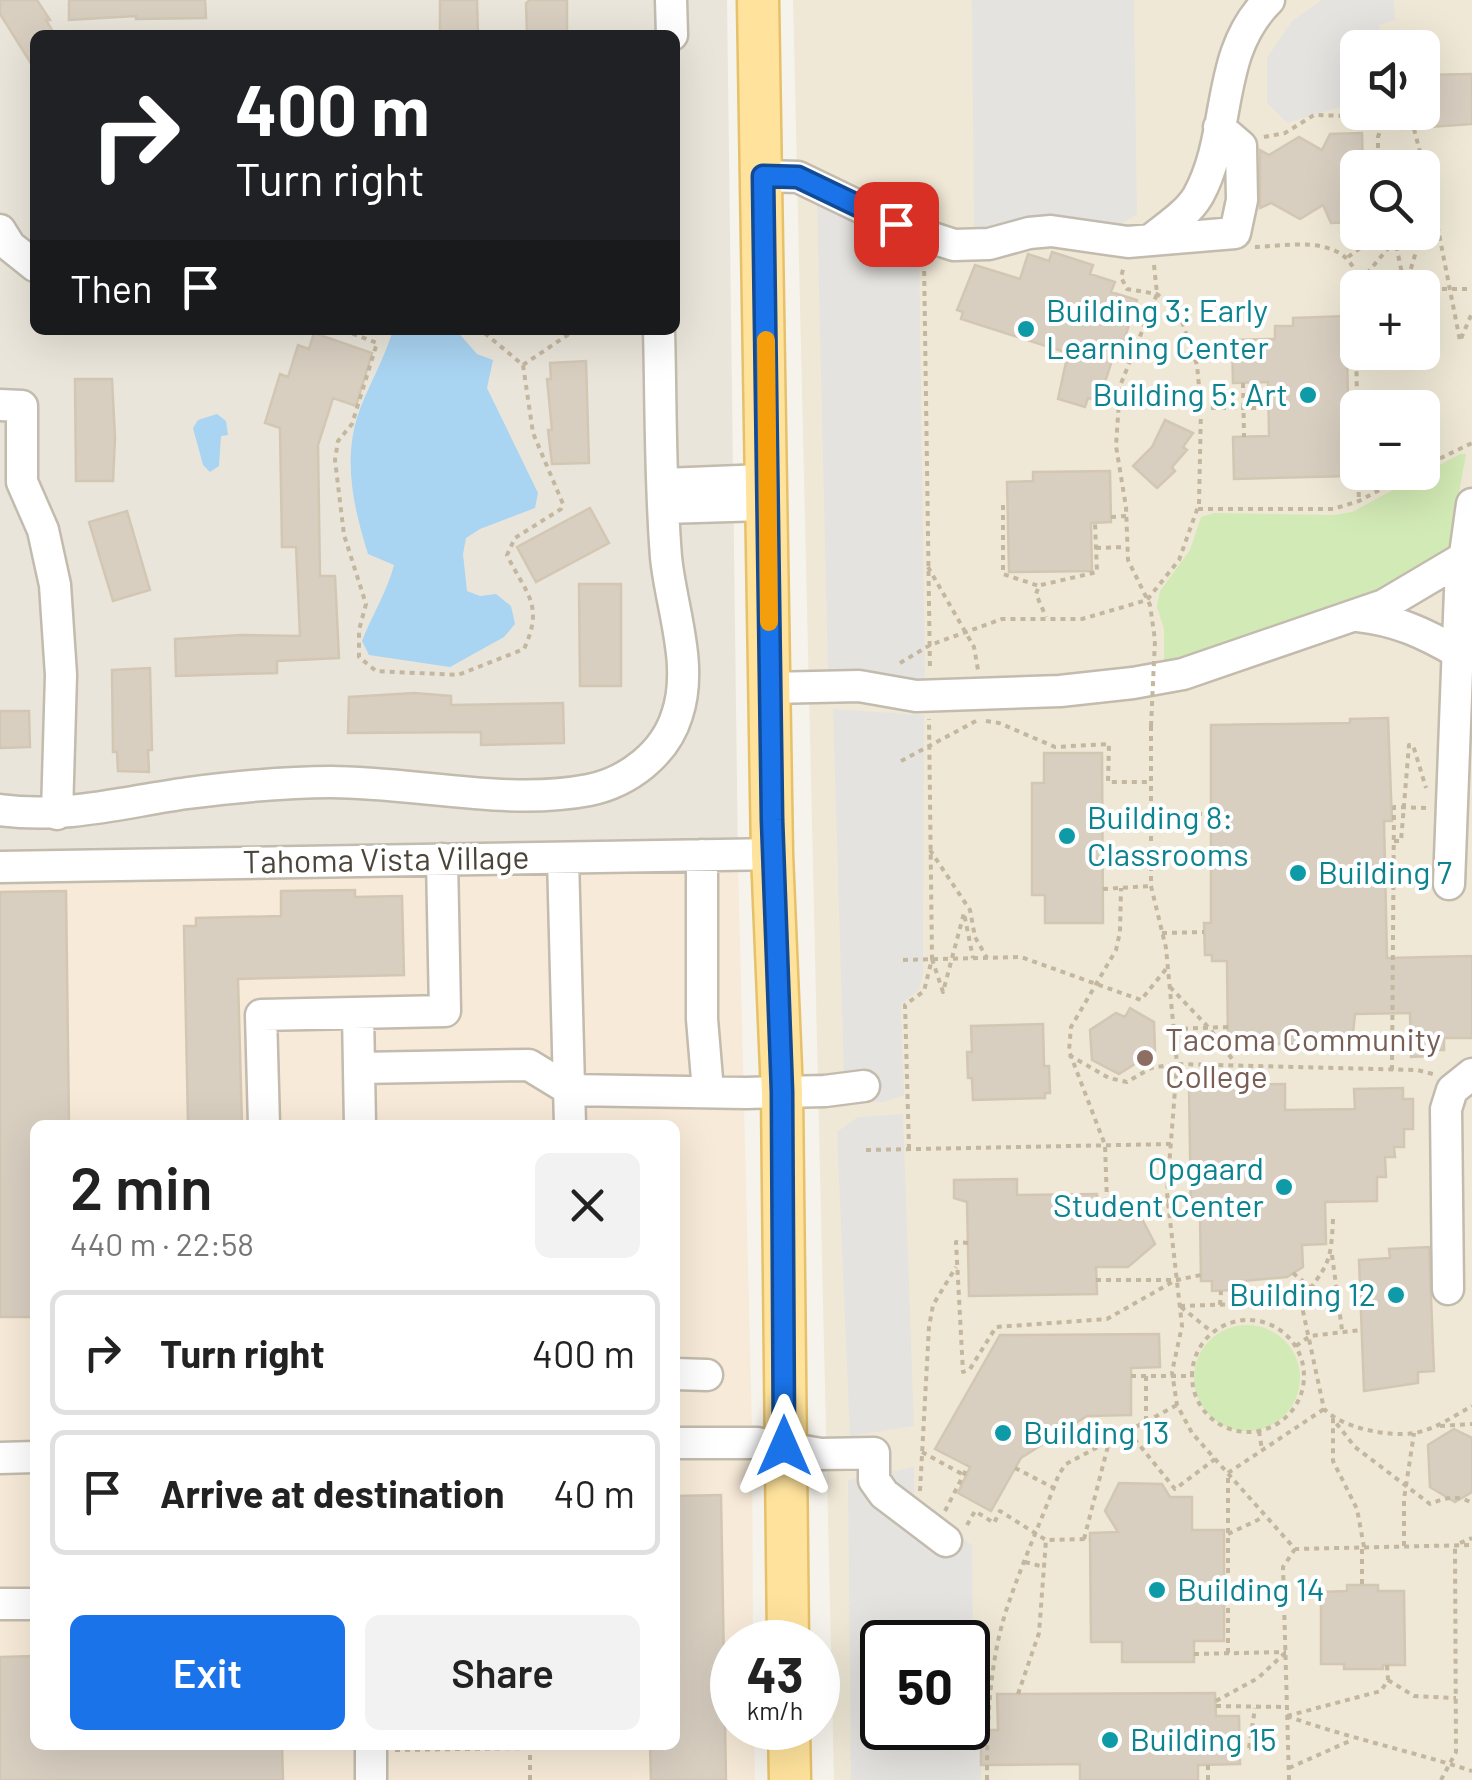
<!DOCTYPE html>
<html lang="en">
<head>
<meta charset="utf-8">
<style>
	body { margin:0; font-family:Barlow,sans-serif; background:#f2f2f2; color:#222; height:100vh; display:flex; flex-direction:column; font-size:38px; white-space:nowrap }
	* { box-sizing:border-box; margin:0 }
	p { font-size:32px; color:#767676 }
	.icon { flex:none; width:55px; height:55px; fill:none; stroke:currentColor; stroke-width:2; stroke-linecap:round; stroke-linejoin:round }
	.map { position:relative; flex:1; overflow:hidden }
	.panel { position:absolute; left:30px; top:1120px; width:650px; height:630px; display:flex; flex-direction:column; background:#fff; border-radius:15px; box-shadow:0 10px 40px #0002 }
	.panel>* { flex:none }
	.top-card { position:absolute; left:30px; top:30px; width:650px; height:305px; border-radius:15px; box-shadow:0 10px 40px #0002; background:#202124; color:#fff; overflow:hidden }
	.controls { position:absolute; left:1340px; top:30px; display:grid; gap:20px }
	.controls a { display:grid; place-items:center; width:100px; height:100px; border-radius:15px; background:#fff; box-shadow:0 10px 40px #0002; font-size:50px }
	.speed { position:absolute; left:710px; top:1620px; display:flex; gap:20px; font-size:50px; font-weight:700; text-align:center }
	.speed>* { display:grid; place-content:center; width:130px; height:130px; border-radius:50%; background:#fff; box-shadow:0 10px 40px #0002; line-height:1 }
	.speed small { font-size:25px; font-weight:400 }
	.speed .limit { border:5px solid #111; border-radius:15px; background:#fff; color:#111 }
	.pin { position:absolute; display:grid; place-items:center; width:85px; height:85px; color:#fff; margin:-42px; border-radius:20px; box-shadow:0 5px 15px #0006 }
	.me { position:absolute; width:110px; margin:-55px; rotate:0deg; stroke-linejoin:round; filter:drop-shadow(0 0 8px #0008) }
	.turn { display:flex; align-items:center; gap:35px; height:210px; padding:0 40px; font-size:45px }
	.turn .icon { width:130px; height:130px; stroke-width:2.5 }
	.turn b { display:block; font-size:70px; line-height:85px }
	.then { display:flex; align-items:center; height:95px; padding:0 40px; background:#0003; gap:20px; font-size:38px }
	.round { display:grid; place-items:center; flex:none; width:105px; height:105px; border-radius:15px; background:#f2f2f2 }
	.head { display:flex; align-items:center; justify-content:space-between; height:170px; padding:0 40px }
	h1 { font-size:60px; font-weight:600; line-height:75px }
	.action { display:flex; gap:20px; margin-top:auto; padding:20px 40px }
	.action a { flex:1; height:115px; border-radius:15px; background:#1a73e8; color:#fff; font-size:40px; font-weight:600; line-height:115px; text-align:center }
	.action a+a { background:#f2f2f2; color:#222 }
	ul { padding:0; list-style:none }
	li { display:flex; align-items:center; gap:30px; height:125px; margin:0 20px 15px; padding:0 20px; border:5px solid #e0e0e0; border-radius:15px }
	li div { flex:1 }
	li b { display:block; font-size:38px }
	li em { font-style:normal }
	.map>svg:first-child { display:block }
	.residential { fill:#eae5da; fill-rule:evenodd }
	.commercial { fill:#f7ead8 }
	.education { fill:#efe8d6; fill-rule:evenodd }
	.green { fill:#d2eab5 }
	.parking { fill:#e5e3e0; fill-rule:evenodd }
	.water { fill:#a9d4f2 }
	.building { fill:#d8cfc1; stroke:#d3c7b4; stroke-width:2.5 }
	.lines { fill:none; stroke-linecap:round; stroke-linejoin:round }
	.minor-casing { stroke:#c2bbae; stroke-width:35 }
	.major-casing { stroke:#e6c16a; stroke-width:45 }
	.path { stroke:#c4b79f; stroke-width:4; stroke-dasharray:5 5; stroke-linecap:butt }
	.minor { stroke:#fff; stroke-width:30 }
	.major { stroke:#ffe39c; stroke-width:40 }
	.path-bridge { stroke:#c4b79f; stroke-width:4; stroke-dasharray:5 5; stroke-linecap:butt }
	.route-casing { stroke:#114b97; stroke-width:25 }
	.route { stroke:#1a73e8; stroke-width:18 }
	.slow { stroke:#f59e0b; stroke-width:18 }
	.culture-dot { fill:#0f9aa8; stroke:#fff; stroke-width:4 }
	.education-dot { fill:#8d6e63; stroke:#fff; stroke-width:4 }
	.labels { text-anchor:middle; stroke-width:8; stroke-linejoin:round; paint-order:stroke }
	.culture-label { font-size:32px; fill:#0d838f; stroke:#fff; text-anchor:start }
	.street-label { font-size:32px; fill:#4b4439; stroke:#fff }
	.education-label { font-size:32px; fill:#785e54; stroke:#fff; text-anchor:start }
</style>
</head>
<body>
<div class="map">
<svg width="1472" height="1780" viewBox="0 0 1472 1780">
	<rect width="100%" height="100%" fill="#f6f3ec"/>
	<!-- residential -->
	<path class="residential" d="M0,0H727L738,863L0,876ZM35,35H675V330H35Z"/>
	<!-- commercial -->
	<path class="commercial" d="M558,862L562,1125H35V1745H675V1125H570L565,865L738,863L752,1428L753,1642H732V1728H754L755,1780H0V876Z"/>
	<!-- education -->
	<path class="education" d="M793,0H1472V1780H834ZM1358,48H1422V112H1358ZM1358,168H1422V232H1358ZM1358,288H1422V352H1358ZM1358,408H1422V472H1358ZM882,1642H968V1728H882Z"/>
	<!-- green -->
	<path class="green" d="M1460,454H1466L1449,547L1365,598L1164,669V629L1157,607L1160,591L1190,550L1201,517L1214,513L1335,515L1352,512Z
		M1194 1378a53 53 0 1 1 106 0a53 53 0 1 1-106 0Z"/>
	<!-- parking -->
	<path class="parking" d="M972,0H1134L1137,214L1117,226L974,234Z
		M1322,0H1394L1395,20L1379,25L1382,47L1358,48L1357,102L1287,123L1267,103V58L1292,21Z
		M817,203L919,242L925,685L828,671Z
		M833,709L924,715L923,973L919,990L901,1004L904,1095L884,1102H829L844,1076Z
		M903,1114L914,1426L850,1436L837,1132L858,1117Z
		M914,1467V1504L972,1545L974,1717L981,1724V1780H851L848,1480ZM882,1642H968V1728H882Z"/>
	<!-- water -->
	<path class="water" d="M393,330H456L477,354L493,360L487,388L538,493L535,508L480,529L466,538L463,554L467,591L480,596L496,594L511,606L515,624L504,637L450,667L369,655L362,641C372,615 387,592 394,565L368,554C353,506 342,457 360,409C370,383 385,357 393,330Z
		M217,414L226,421L228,435L221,436L219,466L210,472L203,465L193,428L198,420Z"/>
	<!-- building -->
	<path class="building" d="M0,0H37L50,20H46L55,35H35V70L0,14Z
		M69,0H205L206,18L136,19V16L69,20Z
		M440,0H477L478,35H440Z
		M530,0H567V35H527L526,3Z
		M1472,74V124L1402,129V112H1422V75Z
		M1362,133L1363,168H1358V222L1331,223L1323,205L1300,219L1271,203L1260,208V150L1269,155L1299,137L1322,150L1330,134Z
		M1052,252L1093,265L1090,274L1115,282L1111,292L1137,300L1118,359L1113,357L1099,401L1088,398L1085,407L1058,399L1068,353L961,319L963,312L957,310L975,265L1020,279L1028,254L1049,261Z
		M1346,316L1350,476L1234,479L1233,437L1269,436L1268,382L1233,383L1232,340L1275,339V326H1293V318Z
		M314,333L372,353L356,406L333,398L318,445L320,576H335L339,658L277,661V673L176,676L175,639L241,635L300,636L296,547H282L280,428L265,423L280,374L288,377L298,345L309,349Z
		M586,361L589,463L552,464L548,430H552L547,379H551L550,363Z
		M75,379H112L115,438L113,481H76Z
		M1165,420L1193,433L1183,447L1187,450L1172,467L1175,471L1157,488L1133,466L1152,447Z
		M1110,471L1111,522L1091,523L1092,571L1009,572L1007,482L1033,481V472Z
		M590,508L609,543L536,582L517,547Z
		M127,511L150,590L113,601L89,522Z
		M579,584H621V686H580Z
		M150,668L152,750H148L149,772L118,771L117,752H113L112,670Z
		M414,693L451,696V705L563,703L564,743L481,745V732L348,733L349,697Z
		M0,711H29L30,747L0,748Z
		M1388,718L1392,821H1384L1387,958L1472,956V1038H1444V1050H1430V1056L1411,1057L1410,1013L1355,1014L1352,1043L1228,1045L1227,961H1212V955H1205L1204,923H1211V725L1350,723V719Z
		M1044,753H1102L1103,923H1045V895H1032V783H1044Z
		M355,890V897L402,896L404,975L238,979L242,1125H188L184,926H196V918L281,916V891Z
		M66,891L69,1125H35V1317H0V892Z
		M1130,1008L1154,1022L1155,1051L1119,1074L1092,1060L1090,1030L1116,1013L1125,1017Z
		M1043,1024L1044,1066H1049L1050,1093H1045V1098L973,1100L972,1078H968L967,1052H972L971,1026Z
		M1285,1084V1110L1355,1109L1354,1089L1403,1088V1099H1413V1129H1404V1147H1394L1395,1157H1385L1386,1177H1377V1201L1325,1202L1326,1244L1302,1245L1303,1267L1287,1277L1232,1282V1290L1212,1291V1281H1201L1200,1216H1191L1189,1086Z
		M1017,1179V1195L1097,1194L1098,1210H1115V1220L1142,1219L1155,1244L1128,1267H1096L1097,1294L969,1296L967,1202L954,1198V1180Z
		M1429,1247L1434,1371L1418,1372V1383L1364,1391L1359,1260L1390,1258L1389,1249Z
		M1159,1334L1160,1367L1131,1368V1415L1087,1416L1021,1458L991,1511L958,1493L970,1467L935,1449L1000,1335Z
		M1454,1429L1472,1438V1492L1455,1502L1430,1487L1428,1445Z
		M1119,1483L1162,1484L1170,1497H1192V1530H1224V1641H1194V1662H1122V1642H1091L1090,1533L1118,1532L1105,1511Z
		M721,1495L726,1780H651L650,1745H675V1496Z
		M1347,1585H1378V1591H1404L1405,1665H1383V1669H1344V1664H1321V1592L1347,1591Z
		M35,1656V1745H282L283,1780H0V1657Z
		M1215,1693L1216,1716H1239L1240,1764L1198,1765V1780H1080V1764L981,1765V1730H998L997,1694Z"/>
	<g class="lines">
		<defs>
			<path id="minor" d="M671,0L672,35
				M763,176L798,177L908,230L954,245L989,244L1029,233L1051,231L1128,242L1235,233L1242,200L1241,146L1219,127
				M0,230L10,246L35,266
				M1153,238C1168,226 1188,213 1198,196C1233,133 1214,54 1269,0
				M0,405L22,406V482L43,530L55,585L61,675L57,814
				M664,484L767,480
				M664,508L767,505
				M1358,616C1396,620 1424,633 1457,652
				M769,688L859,686L916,696L1060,691L1133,683L1183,674L1384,605L1465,557
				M0,810C66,819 123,802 188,793C235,787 283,782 331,782C414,782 507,806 589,790C628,782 665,754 677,715C694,665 671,608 666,557C660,482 661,405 659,330
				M702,855V1019L708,1091
				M563,858L570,1125
				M0,867L772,854
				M1449,884L1460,590L1472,504
				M358,1013L360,1125
				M359,1068L529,1065L570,1090L746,1093L825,1091L864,1086
				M264,1125L261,1015L445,1011L442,859
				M1448,1289L1446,1109L1452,1090L1472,1074
				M675,1374L707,1375
				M675,1443H757L821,1454L874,1453V1480L884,1494L946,1541
				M0,1458L35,1457
				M0,1604H35
				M371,1745V1780"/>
			<path id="major" d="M758,0L772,854L782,1093L788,1642
				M789,1728L790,1780"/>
		</defs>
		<!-- minor casing -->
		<use href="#minor" class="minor-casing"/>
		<!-- major casing -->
		<use href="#major" class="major-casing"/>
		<!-- path -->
		<path class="path" d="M1383,122H1402
			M1414,129L1432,198L1460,341L1472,313
			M1264,137L1285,133L1314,115L1352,116L1358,112
			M1378,168V137L1383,122L1378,112
			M1422,230L1431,201
			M1255,247C1287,246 1337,235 1354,269L1358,436
			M1348,257L1375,237L1376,232
			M924,261L930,671
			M1154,265L1157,294L1120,386L1116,446L1126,507L1128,560L1150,605L1155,640
			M1405,288L1422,232
			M1354,289L1395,240L1405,288
			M1422,289H1472
			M343,330L377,343L352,424L338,441L335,460L344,535L366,604L359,630V657L376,671L458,675L524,649C545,604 525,593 507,555L515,538L561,509L563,504L533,433L523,365L481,330
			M523,365L575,330
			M1243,383L1244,437
			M1201,408H1268
			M1422,467L1472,443
			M1358,472L1359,501
			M1003,505V574L1039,586L1036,594L1046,617
			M1198,509H1333L1359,501L1413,472
			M1111,517L1126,516
			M1096,548L1126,547
			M928,567L974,647L978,670
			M1041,585L1097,572L1095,523
			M900,663L930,645L1002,619H1082L1147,600L1179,560L1199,504L1201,408L1197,365L1178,310L1157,294L1127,289L1121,277L1124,266
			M986,721L999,723L1055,747L1109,744L1108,782H1147
			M1151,726V886L1166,948L1177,1064L1167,1193L1182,1326L1172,1372L1177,1405L1192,1433L1295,1549L1472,1545
			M901,761L976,721
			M1149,814H1202
			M1394,841H1401L1409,745H1413L1426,788
			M930,850L970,910L975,937L987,958
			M1103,889L1151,886
			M1162,933L1204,932
			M932,959L943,992L964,913L973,958
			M903,960L1021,957L1141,1000L1166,969
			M1170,987L1210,1029L1235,1063
			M1173,1029L1228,1027
			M1069,1055L1109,1078L1127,1082L1151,1068L1177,1064L1417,1070L1433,1074
			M1392,1070L1394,807L1426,808
			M1208,1086L1209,1065
			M909,1149L905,1005L924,991L932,959L929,719
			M866,1150L1171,1144
			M1097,1202L1168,1201
			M1107,1202L1105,1145L1069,1051L1071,1027L1116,950L1120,932L1121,888
			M1333,1219C1331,1267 1327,1264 1301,1302L1324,1409C1342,1428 1388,1437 1414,1433C1434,1430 1454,1416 1472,1406
			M968,1243L956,1242L963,1372L970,1369L996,1327L1107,1319L1176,1280
			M1332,1255L1342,1330
			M1293,1273L1311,1288
			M1096,1280H1177L1201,1275
			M1220,1305L1221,1291
			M1180,1306L1300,1302
			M1181,1307L1212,1332
			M1192 1376a56 56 0 1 1 112 0a56 56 0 1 1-112 0Z
			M1296,1346L1310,1336L1361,1330
			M1131,1376H1191
			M1146,1376V1421
			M1440,1426L1472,1424
			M1128,1431L1175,1489L1215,1459
			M1259,1431L1262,1450
			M922,1452L962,1474
			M1015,1468L1054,1488
			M920,1491L929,1327L933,1305L956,1267
			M945,1511L968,1466
			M967,1525L975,1511L994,1523L1000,1511L1046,1540L1090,1539
			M1228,1534L1264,1517
			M1084,1539L1109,1442
			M1460,1543L1472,1538
			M1404,1546V1499L1414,1433
			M1364,1547L1357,1509L1333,1461V1419L1355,1447L1430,1504C1445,1498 1457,1494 1472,1503
			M1362,1549V1585
			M1025,1562L1044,1567
			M1228,1653V1473L1324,1409
			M1194,1654L1286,1652
			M1388,1680L1414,1696L1456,1698
			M1018,1694L1039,1633L1046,1540
			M1216,1701L1258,1678L1285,1653
			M1216,1706L1286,1707
			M1287,1716C1348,1738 1411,1751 1472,1771
			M1287,1716L1381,1691L1388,1680L1387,1665
			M530,1745V1780
			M1239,1749L1249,1748L1255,1708
			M395,1750L530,1748
			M1289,1768L1352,1740
			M987,1780C987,1725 989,1664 1006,1611C1021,1565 1042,1519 1059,1474L1066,1464L1177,1405
			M1208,1780V1764
			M1289,1780L1283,1567L1295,1549
			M1441,1780L1456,1752L1455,1545"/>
		<!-- minor -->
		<use href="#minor" class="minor"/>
		<!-- major -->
		<use href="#major" class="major"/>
		<!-- path-bridge -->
		<path class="path-bridge" d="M1151,726L1155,640"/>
	</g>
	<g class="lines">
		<defs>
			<path id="route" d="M784,1446L782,1092L772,820L763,176L798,177L896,224"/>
		</defs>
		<!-- route casing -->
		<use href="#route" class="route-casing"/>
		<!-- route -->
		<use href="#route" class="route"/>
		<!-- slow -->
		<path class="slow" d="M766,340L769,622"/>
	</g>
	<!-- markers -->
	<g class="culture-dot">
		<circle cx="1026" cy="329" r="10"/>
		<circle cx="1308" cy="395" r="10"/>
		<circle cx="1067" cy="836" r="10"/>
		<circle cx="1298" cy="873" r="10"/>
		<circle cx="1284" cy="1187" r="10"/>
		<circle cx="1396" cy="1295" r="10"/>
		<circle cx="1003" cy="1433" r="10"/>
		<circle cx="1157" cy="1590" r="10"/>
		<circle cx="1110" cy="1740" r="10"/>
	</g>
	<circle class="education-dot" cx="1145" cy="1058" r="10"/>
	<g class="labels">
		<!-- culture labels -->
		<g class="culture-label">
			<text x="1046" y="322">Building 3: Early<tspan x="1046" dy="37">Learning Center</tspan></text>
			<text x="1288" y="406" text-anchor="end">Building 5: Art</text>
			<text x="1087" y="829">Building 8:<tspan x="1087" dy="37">Classrooms</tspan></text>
			<text x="1318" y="884">Building 7</text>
			<text x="1264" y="1180" text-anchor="end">Opgaard<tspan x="1264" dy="37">Student Center</tspan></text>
			<text x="1376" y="1306" text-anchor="end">Building 12</text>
			<text x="1023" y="1444">Building 13</text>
			<text x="1177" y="1601">Building 14</text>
			<text x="1130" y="1751">Building 15</text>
		</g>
		<!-- street labels -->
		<g class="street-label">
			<text transform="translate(386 860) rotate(-1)" y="11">Tahoma Vista Village</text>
		</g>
		<!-- education labels -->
		<g class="education-label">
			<text x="1165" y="1051">Tacoma Community<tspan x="1165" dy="37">College</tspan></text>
		</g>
	</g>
</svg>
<div class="controls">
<a><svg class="icon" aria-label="sound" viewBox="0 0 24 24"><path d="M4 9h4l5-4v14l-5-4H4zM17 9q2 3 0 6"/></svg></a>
<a><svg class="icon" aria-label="search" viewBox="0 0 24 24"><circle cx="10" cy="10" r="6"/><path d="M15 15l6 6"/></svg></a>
<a>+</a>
<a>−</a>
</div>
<div class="speed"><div>43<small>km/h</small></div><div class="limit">50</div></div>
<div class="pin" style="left:896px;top:224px;background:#d93025"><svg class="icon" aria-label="arrive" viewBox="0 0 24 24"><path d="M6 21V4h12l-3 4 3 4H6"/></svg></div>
<svg class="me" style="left:784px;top:1446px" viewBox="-20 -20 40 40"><path d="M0-17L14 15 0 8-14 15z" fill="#1a73e8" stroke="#fff" stroke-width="4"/></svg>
<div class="top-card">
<div class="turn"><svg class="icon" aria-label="right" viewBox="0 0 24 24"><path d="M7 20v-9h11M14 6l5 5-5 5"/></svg><div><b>400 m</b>Turn right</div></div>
<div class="then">Then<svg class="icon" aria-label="arrive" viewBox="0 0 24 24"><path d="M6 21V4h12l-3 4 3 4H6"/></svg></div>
</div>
<section class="panel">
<div class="head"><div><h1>2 min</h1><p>440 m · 22:58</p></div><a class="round"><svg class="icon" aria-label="close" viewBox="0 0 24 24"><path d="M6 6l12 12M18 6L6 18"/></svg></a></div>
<ul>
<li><svg class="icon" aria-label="right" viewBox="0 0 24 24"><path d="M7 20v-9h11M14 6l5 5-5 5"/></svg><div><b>Turn right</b></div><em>400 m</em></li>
<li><svg class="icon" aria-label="arrive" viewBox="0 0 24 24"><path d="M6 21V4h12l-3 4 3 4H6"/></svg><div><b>Arrive at destination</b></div><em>40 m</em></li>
</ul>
<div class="action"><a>Exit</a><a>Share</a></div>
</section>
</div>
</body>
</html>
